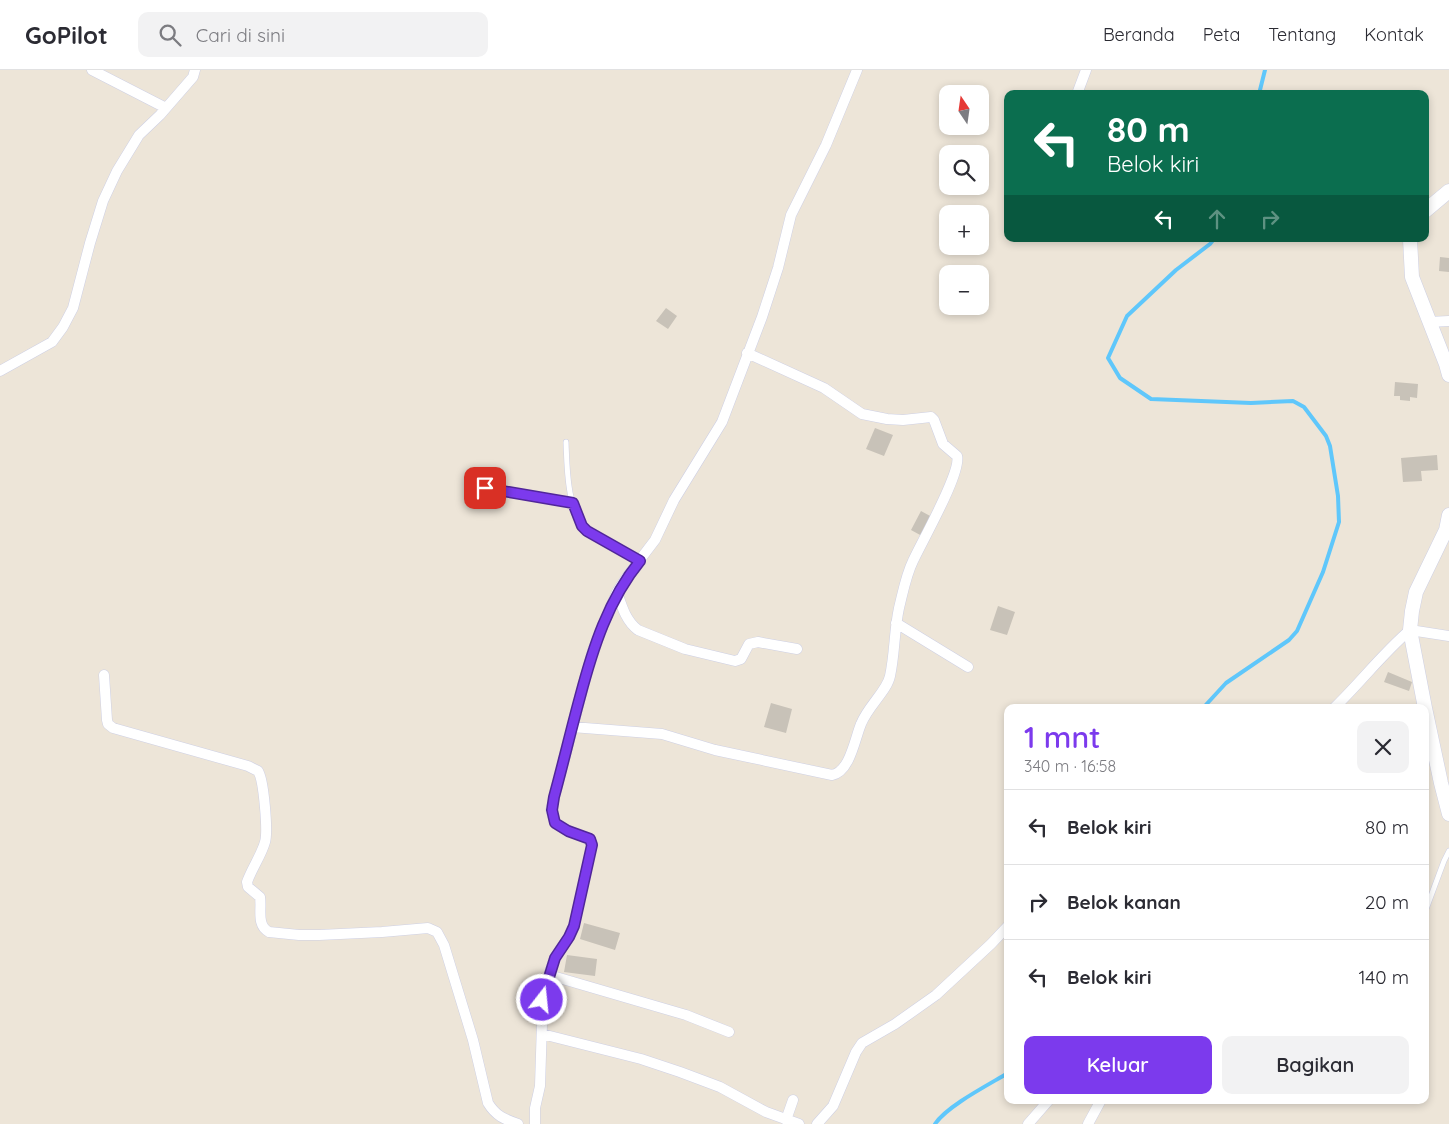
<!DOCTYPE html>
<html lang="id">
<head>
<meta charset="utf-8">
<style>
	body { margin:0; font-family:Quicksand,sans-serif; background:#f2f2f3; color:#2b2b33; height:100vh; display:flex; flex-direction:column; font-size:19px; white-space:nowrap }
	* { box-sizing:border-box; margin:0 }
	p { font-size:16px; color:#7c7c81 }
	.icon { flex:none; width:28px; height:28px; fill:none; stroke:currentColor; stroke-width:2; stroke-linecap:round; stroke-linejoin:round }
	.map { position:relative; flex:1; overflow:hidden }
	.drawer { position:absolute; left:1004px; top:634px; width:425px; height:400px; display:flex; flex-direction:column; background:#fff; border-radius:10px; box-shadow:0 2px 8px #0003 }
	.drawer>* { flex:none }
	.banner { position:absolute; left:1004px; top:20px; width:425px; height:152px; border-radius:10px; box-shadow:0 2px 8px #0003; background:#0b6e4f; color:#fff; overflow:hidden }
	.needle { width:32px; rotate:347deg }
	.fabs { position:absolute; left:939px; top:15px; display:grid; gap:10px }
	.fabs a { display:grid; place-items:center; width:50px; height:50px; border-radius:10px; background:#fff; box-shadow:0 2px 8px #0003; font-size:25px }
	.pin { position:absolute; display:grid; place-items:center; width:42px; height:42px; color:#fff; margin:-21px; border-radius:10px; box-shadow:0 2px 8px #0006 }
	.me { position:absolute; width:55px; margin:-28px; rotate:16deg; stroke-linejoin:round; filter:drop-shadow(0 0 4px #0008) }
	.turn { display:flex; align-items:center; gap:18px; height:105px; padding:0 20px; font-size:22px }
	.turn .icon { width:65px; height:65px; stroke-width:2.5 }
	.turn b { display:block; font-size:35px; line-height:42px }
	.lanes { display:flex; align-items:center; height:48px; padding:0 20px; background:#0003; justify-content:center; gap:25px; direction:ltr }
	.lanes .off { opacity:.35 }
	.round { display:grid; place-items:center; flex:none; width:52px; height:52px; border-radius:10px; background:#f2f2f3 }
	.summary { display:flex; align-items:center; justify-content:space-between; height:85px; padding:0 20px }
	h1 { font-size:30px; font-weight:600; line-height:38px; color:#7c3aed }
	.primary-button { display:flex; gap:10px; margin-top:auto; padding:10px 20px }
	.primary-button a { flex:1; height:58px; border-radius:10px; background:#7c3aed; color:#fff; font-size:20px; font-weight:600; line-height:58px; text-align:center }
	.primary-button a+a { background:#f2f2f3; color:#2b2b33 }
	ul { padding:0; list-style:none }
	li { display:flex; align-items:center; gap:15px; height:75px; padding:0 20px; border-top:1px solid #e1e1e2 }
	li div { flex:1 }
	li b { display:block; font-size:19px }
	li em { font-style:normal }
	header { display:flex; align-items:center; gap:30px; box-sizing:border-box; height:70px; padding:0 25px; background:#fff; border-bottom:1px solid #e1e1e2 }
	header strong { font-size:24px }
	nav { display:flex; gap:28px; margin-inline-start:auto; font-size:18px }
	.search { width:350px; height:45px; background:#f2f2f3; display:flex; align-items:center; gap:12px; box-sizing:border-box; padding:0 18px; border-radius:10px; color:#7c7c81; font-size:19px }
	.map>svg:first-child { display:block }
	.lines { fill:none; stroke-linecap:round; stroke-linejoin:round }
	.stream { stroke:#5fc7fb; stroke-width:4 }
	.building { fill:#c8c2b8 }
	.service-casing { stroke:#ced0e4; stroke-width:6 }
	.minor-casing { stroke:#ced0e4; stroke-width:11 }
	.tertiary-casing { stroke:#ced0e4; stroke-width:15 }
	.service { stroke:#fff; stroke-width:5 }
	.minor { stroke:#fff; stroke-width:10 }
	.tertiary { stroke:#fff; stroke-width:14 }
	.route-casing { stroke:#51269a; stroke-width:12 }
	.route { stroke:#7c3aed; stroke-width:9 }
</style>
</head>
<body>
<header>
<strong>GoPilot</strong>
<div class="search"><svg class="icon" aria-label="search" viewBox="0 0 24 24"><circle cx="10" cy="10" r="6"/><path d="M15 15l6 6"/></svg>Cari di sini</div>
<nav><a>Beranda</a><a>Peta</a><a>Tentang</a><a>Kontak</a></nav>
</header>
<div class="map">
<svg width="1449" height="1054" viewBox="0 0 1449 1054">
	<rect width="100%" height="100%" fill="#ede5d8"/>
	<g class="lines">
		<!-- stream -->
		<path class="stream" d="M1259,24L1265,0
			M1203,638L1226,613L1289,570L1297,561L1323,502L1339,452L1338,426L1330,376L1326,366L1304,337L1293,331L1251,333L1151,329L1120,308L1108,288L1127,246L1176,200L1210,174L1214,169
			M935,1054C947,1036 988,1015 1008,1003"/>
	</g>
	<!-- building -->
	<path class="building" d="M1440,187L1449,188V202L1439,201Z
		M666,238L677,246L668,259L656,251Z
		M1395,312L1418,314L1417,328L1410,327V331L1400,330V326H1394Z
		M875,358L893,365L884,386L866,379Z
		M1437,385L1438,400L1421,401L1422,411L1403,412L1401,388Z
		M921,441L932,447L922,466L911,460Z
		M998,536L1015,542L1007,565L990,560Z
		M1388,602L1412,612L1409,621L1384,612Z
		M771,633L792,639L786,663L764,657Z
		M584,853L620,863L615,880L580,869Z
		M567,885L597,889L595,906L564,902Z"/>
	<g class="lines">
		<defs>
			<path id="service" d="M566,372C567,398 567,441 587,461L639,490
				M485,418L573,433
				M1425,842L1444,791L1449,781"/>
			<path id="minor" d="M92,0L166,38
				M1077,24L1086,0
				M1429,252L1449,251
				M0,301L52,272L63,257L73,238L90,173L103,131L117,101L139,65L160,45L193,7L195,0
				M617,522C622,537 626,551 638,560L685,579L735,591L741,589L749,574L758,572L797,579
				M896,553L968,597
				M104,605L107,650L108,654L113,658L248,696L258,701C264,710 268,762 265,772C261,786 252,798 247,812L248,817L260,827C262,839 256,855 269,862L299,865H319L382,862L428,858L437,862L444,875L473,970L488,1033C496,1046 504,1049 518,1054
				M1334,638C1361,612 1382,584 1410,560L1449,566
				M572,657L662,664L715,680L832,705C850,702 855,668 861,654C868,636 887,621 890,606C895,583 894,561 899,538C903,522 906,505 913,491C921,473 962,402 957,386L943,374L934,350L931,347L903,350L887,349L862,344L824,318L747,283
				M549,905L686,945L729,962
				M542,964L641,989L680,1002L720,1017L766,1042L799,1054
				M786,1050L793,1030
				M535,1054V1038L540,1016L543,922L555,887L569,867L574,856L592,775L590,769L568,761L555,753L551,740L587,602L593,580L617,522L626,508L655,470L674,430L722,352L762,247L778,198L791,145L826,75L857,0
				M817,1054L833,1036L856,982L862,973L895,954L936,925L991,874L1008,856
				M1028,1054L1049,1030
				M1088,1054L1101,1030"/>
			<path id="tertiary" d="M1425,141L1449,121
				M1410,169L1412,207L1446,294L1449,305
				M1425,638L1410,560L1412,541L1416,522L1446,460L1449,445
				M1425,638L1441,713L1449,744"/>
		</defs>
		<!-- service casing -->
		<use href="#service" class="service-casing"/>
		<!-- minor casing -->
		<use href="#minor" class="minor-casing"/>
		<!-- tertiary casing -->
		<use href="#tertiary" class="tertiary-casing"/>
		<!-- service -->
		<use href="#service" class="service"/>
		<!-- minor -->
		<use href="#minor" class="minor"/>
		<!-- tertiary -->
		<use href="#tertiary" class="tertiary"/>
	</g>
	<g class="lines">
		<defs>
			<path id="route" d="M485,418L573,433L582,456L587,461L640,491C608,530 593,578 580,627C571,660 563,694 554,727L552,740L555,753L568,761L590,769L592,775L574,856L569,867L555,888L542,930"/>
		</defs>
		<!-- route casing -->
		<use href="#route" class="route-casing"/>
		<!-- route -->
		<use href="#route" class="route"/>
	</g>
</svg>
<div class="fabs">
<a><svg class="needle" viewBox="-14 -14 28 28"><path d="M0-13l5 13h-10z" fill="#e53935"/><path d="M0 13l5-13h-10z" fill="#7c7c81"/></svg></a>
<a><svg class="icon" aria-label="search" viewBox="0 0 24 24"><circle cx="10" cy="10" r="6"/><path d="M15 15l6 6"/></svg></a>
<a>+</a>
<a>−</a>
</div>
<div class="pin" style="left:485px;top:418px;background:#d93025"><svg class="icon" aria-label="arrive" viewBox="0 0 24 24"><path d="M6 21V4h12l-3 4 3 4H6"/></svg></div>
<svg class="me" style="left:542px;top:930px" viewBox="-20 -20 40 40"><circle r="17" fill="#7c3aed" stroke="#fff" stroke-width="3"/><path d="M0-11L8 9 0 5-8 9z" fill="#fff"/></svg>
<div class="banner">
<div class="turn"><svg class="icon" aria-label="left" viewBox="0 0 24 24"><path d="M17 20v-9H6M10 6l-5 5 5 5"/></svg><div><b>80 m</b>Belok kiri</div></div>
<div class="lanes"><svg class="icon" aria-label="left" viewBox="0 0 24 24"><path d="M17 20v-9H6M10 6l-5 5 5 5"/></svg><svg class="icon off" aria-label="ahead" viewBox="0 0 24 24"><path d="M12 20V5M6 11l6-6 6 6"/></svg><svg class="icon off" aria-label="right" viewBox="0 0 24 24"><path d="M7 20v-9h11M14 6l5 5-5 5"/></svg></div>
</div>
<section class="drawer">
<div class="summary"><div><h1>1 mnt</h1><p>340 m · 16:58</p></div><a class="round"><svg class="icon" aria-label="close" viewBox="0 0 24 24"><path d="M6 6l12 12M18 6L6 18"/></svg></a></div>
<ul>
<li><svg class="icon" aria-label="left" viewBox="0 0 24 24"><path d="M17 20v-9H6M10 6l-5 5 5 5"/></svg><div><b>Belok kiri</b></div><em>80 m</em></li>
<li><svg class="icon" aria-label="right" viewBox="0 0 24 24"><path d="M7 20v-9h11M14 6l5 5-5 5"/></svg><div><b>Belok kanan</b></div><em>20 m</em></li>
<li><svg class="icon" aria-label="left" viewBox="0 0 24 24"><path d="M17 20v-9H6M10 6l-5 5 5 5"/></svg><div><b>Belok kiri</b></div><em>140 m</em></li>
</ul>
<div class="primary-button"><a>Keluar</a><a>Bagikan</a></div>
</section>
</div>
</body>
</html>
